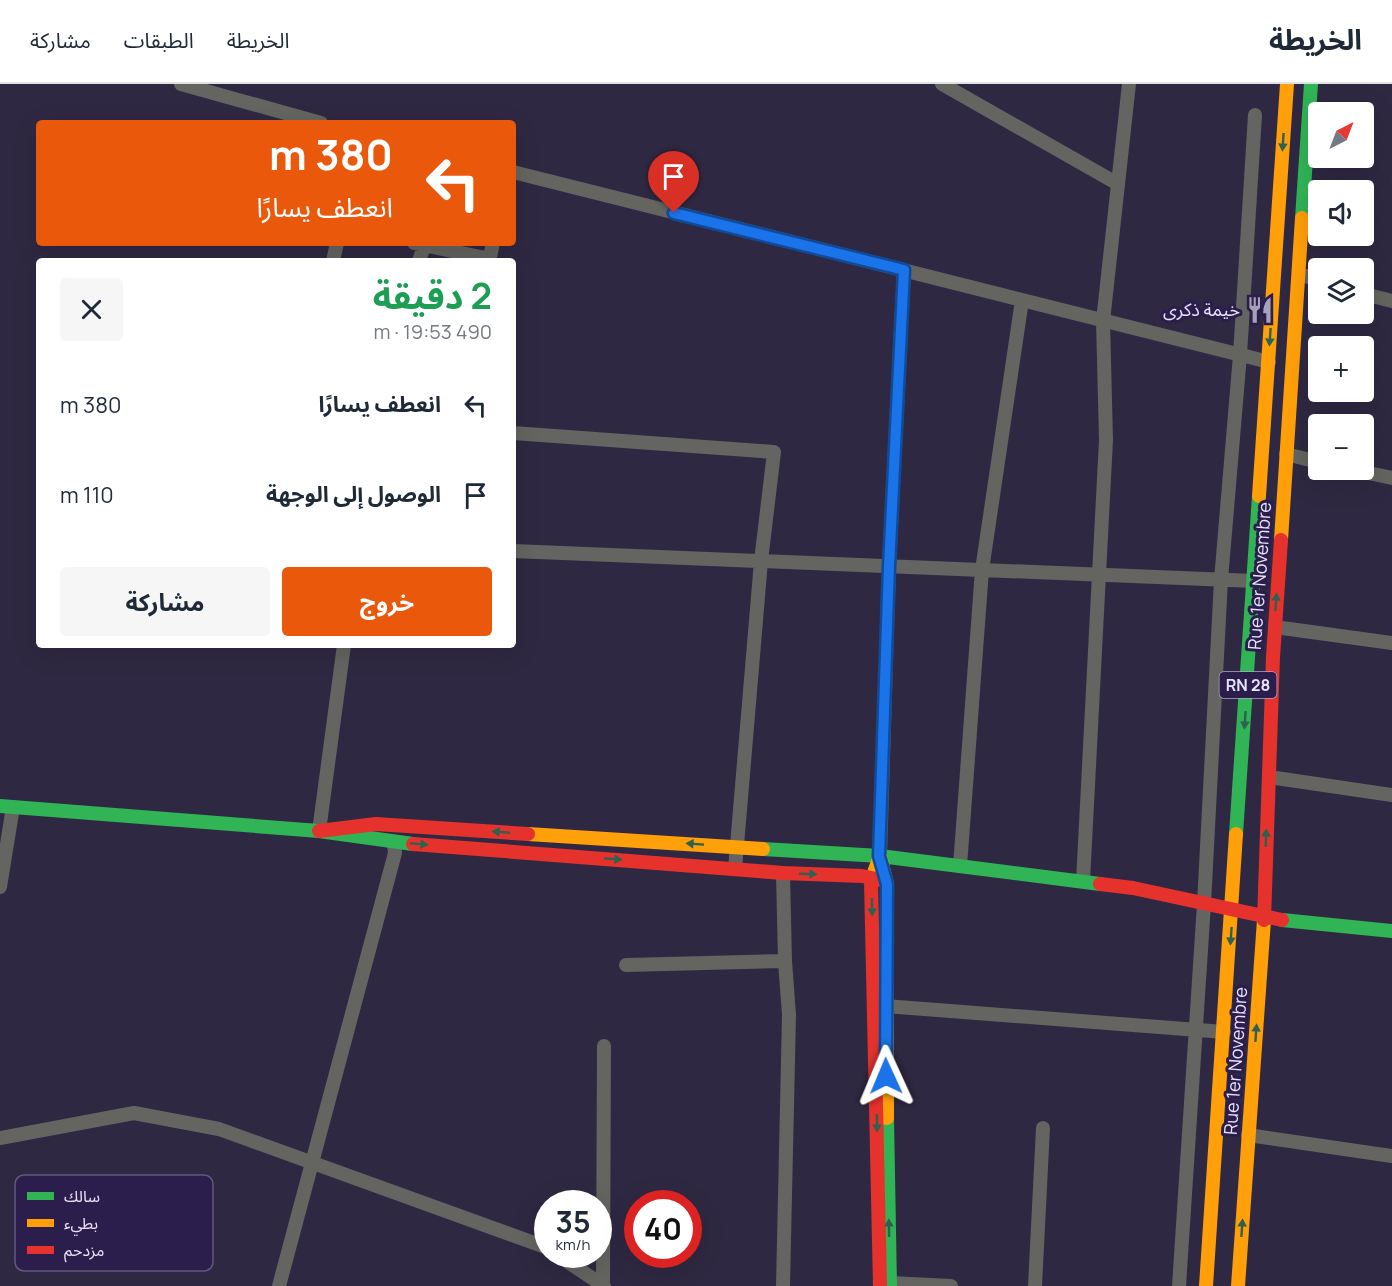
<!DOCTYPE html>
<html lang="ar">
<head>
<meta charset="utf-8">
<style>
	body { margin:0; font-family:Manrope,"Noto Sans Arabic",sans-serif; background:#f6f6f7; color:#1f2937; direction:rtl; height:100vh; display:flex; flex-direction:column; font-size:22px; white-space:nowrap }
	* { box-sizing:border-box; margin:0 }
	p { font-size:20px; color:#747a83 }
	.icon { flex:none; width:33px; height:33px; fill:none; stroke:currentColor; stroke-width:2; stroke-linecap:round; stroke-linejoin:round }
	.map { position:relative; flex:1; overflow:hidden; direction:ltr }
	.side { position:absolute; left:36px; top:174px; width:480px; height:390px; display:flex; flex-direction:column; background:#fff; border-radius:6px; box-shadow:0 6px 24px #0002; direction:rtl }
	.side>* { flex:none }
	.hud { position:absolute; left:36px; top:36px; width:480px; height:126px; border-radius:6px; box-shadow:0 6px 24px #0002; direction:rtl; background:#ea580c; color:#fff; overflow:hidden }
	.needle { width:39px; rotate:42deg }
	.fabs { position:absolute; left:1308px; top:18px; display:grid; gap:12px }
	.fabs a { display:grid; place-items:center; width:66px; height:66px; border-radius:6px; background:#fff; box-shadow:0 6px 24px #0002; font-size:30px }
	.speed { position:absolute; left:534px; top:1106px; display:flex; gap:12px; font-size:30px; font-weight:700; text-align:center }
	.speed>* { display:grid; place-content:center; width:78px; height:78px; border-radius:50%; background:#fff; box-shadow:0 6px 24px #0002; line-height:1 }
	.speed small { font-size:15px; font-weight:400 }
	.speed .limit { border:9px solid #d22; background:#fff; color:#111 }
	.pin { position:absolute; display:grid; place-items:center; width:51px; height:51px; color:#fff; margin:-62px -26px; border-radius:50% 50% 50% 0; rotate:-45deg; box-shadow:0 0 6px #0007 }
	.pin .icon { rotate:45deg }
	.me { position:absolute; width:66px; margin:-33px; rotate:359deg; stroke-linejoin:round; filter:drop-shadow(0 0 4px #0008) }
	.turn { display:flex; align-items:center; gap:21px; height:126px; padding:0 24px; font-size:27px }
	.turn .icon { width:78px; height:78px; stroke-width:2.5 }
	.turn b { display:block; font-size:42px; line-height:51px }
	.round { display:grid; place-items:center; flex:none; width:63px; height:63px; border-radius:6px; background:#f6f6f7 }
	.head { display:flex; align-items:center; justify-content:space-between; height:102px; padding:0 24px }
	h1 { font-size:36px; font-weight:700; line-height:45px; color:#1e9e55 }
	.cta { display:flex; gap:12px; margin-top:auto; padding:12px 24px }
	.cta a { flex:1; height:69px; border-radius:6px; background:#ea580c; color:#fff; font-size:24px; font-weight:700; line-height:69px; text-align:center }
	.cta a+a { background:#f6f6f7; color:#1f2937 }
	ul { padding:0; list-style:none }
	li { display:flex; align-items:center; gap:18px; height:90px; padding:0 24px }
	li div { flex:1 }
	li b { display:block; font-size:22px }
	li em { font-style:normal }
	header { display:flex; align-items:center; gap:36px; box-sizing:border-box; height:84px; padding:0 30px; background:#fff; border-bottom:2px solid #e0e1e3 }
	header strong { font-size:28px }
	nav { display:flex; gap:33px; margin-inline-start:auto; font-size:21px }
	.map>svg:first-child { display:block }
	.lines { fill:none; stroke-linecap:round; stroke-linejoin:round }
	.street { stroke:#646461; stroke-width:14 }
	.fast { stroke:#30b455; stroke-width:14 }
	.slow { stroke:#ff9f0a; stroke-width:14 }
	.jam { stroke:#e5322d; stroke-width:14 }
	.oneway { fill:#2d6150 }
	.route-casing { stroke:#114b97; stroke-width:15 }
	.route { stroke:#1a73e8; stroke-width:10 }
	.labels { text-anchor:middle; stroke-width:6; stroke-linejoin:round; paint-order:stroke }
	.shield { fill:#2b1d4c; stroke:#afa8c6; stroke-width:1.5 }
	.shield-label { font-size:16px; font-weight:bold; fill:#e7e3fb }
	.poi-label { font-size:18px; fill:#e7e3fb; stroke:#2b1d4c; text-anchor:end }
	.street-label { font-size:18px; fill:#e7e3fb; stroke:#2b1d4c }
	.key { fill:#2b1d4c; stroke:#635880; stroke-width:1.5 }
	.key-label { font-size:16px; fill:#e7e3fb }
</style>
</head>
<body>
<header>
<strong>الخريطة</strong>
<nav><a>الخريطة</a><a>الطبقات</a><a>مشاركة</a></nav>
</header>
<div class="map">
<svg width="1392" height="1202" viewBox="0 0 1392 1202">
	<rect width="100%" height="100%" fill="#2f2842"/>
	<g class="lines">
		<!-- street -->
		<path class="street" d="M181,0L321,39
			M942,0L1118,100
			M513,88L1269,278
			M414,159L490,175
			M333,177L337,159
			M419,177L425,159
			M489,177L493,159
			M1299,190L1318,196
			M1364,210L1392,217
			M513,349L774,368L761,477L735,785
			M1286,370L1318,378
			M1354,386L1392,394
			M513,467L1254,497
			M1275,543L1392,559
			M1269,693L1392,711
			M319,747L344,561
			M880,772L889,482L904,186
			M960,782L982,486L1022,216
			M1083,797L1106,356L1103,237L1129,0
			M0,803L13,723
			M626,881L785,877
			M885,922L1224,948
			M1248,1051L1392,1072
			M0,1054L134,1029L219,1045L548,1164
			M556,1170L604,1202
			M890,1199L951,1202
			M603,1201L604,962
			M279,1202L395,769L394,759
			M783,1202L789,931L785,877L783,789
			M1035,1202L1043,1044
			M1179,1202L1204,820L1221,496L1240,271L1255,31"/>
		<!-- fast -->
		<path class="fast" d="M1302,134L1311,0
			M0,722L319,747L413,760
			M1236,750L1259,412
			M763,765L880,772L1100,800
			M1282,836L1392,847
			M887,1034L890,1202"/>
		<!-- slow -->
		<path class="slow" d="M1259,412L1287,0
			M1281,456L1302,134
			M528,750L763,765
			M871,797L880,772L887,800V1034
			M1206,1202L1236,750
			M1238,1202L1264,836"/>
		<!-- jam -->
		<path class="jam" d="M319,747L376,740L528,750
			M413,760L783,789L862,792L886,797
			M871,797L880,1202
			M1100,800L1133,804L1282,836
			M1264,836L1273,573L1281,456"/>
	</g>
	<!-- one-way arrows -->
	<defs><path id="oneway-solid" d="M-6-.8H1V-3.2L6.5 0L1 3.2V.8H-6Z" transform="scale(1.5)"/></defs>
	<g class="oneway">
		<use href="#oneway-solid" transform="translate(1283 58) rotate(94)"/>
		<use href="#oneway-solid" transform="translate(1270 253) rotate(94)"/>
		<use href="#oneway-solid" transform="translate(1276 518) rotate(-86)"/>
		<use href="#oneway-solid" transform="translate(1245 636) rotate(94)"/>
		<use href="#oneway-solid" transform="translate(501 748) rotate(-176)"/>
		<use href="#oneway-solid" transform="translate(1266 754) rotate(-88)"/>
		<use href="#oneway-solid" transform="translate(419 760) rotate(4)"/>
		<use href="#oneway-solid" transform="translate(695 760) rotate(-176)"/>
		<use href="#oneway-solid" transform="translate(613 775) rotate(4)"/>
		<use href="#oneway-solid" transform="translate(808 790) rotate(2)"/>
		<use href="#oneway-solid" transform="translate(872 823) rotate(89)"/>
		<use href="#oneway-solid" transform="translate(1231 852) rotate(94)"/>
		<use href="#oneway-solid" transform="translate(1256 949) rotate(-86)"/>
		<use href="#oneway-solid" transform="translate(877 1039) rotate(89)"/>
		<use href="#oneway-solid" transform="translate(889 1144) rotate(-91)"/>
		<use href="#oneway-solid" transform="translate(1242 1144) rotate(-86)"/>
	</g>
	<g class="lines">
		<defs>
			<path id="route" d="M674,129L904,186L889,482L879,772L887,800L886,992"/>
		</defs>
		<!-- route casing -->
		<use href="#route" class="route-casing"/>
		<!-- route -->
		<use href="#route" class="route"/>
	</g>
	<!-- icons -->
	<defs>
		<symbol id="restaurant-bare" viewBox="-9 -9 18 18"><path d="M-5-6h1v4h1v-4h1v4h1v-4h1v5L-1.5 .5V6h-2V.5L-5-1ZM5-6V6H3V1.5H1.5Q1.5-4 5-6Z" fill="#a7a2ba" stroke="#2b1d4c" stroke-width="2.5" paint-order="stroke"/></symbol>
	</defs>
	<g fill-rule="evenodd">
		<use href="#restaurant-bare" x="1241" y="207" width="38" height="38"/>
	</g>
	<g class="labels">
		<!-- shield labels -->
		<rect class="shield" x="1219.5" y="588" width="57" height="26" rx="4.5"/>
		<g class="shield-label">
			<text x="1248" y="607">RN 28</text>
		</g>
		<!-- poi labels -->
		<g class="poi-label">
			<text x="1240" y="232">خيمة ذكرى</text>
		</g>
		<!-- street labels -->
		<g class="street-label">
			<text transform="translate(1260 492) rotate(-86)" y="6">Rue 1er Novembre</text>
			<text transform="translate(1236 977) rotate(-86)" y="6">Rue 1er Novembre</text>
		</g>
	</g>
	<!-- legend -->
	<rect x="15" y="1091" width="198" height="96" rx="9" class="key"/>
	<rect x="27" y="1108" width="27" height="8" fill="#30b455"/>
	<rect x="27" y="1135" width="27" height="8" fill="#ff9f0a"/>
	<rect x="27" y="1162" width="27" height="8" fill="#e5322d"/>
	<g class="key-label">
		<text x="64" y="1118">سالك</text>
		<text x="64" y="1145">بطيء</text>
		<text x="64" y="1172">مزدحم</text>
	</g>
</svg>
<div class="fabs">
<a><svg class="needle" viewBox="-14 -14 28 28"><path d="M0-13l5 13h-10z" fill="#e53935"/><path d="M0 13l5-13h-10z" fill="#747a83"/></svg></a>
<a><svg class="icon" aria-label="sound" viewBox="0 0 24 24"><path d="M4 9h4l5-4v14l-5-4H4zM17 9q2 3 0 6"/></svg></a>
<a><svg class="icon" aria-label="layers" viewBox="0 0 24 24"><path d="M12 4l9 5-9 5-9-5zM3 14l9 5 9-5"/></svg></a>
<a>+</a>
<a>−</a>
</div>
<div class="speed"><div>35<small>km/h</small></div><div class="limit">40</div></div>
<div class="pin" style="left:674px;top:129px;background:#d93025"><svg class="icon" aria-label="arrive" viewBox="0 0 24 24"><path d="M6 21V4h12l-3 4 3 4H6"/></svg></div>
<svg class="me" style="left:886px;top:992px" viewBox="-20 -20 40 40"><path d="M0-17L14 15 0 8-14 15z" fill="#1a73e8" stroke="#fff" stroke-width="4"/></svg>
<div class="hud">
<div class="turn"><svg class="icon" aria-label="left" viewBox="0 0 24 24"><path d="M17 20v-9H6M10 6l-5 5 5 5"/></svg><div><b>380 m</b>انعطف يسارًا</div></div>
</div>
<section class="side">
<div class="head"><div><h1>2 دقيقة</h1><p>490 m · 19:53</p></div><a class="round"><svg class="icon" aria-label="close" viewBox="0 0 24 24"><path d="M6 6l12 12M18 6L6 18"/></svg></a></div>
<ul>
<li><svg class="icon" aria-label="left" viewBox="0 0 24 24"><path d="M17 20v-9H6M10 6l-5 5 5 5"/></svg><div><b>انعطف يسارًا</b></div><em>380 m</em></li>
<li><svg class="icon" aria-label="arrive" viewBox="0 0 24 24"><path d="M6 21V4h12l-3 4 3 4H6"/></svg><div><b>الوصول إلى الوجهة</b></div><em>110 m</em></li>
</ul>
<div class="cta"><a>خروج</a><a>مشاركة</a></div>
</section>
</div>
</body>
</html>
